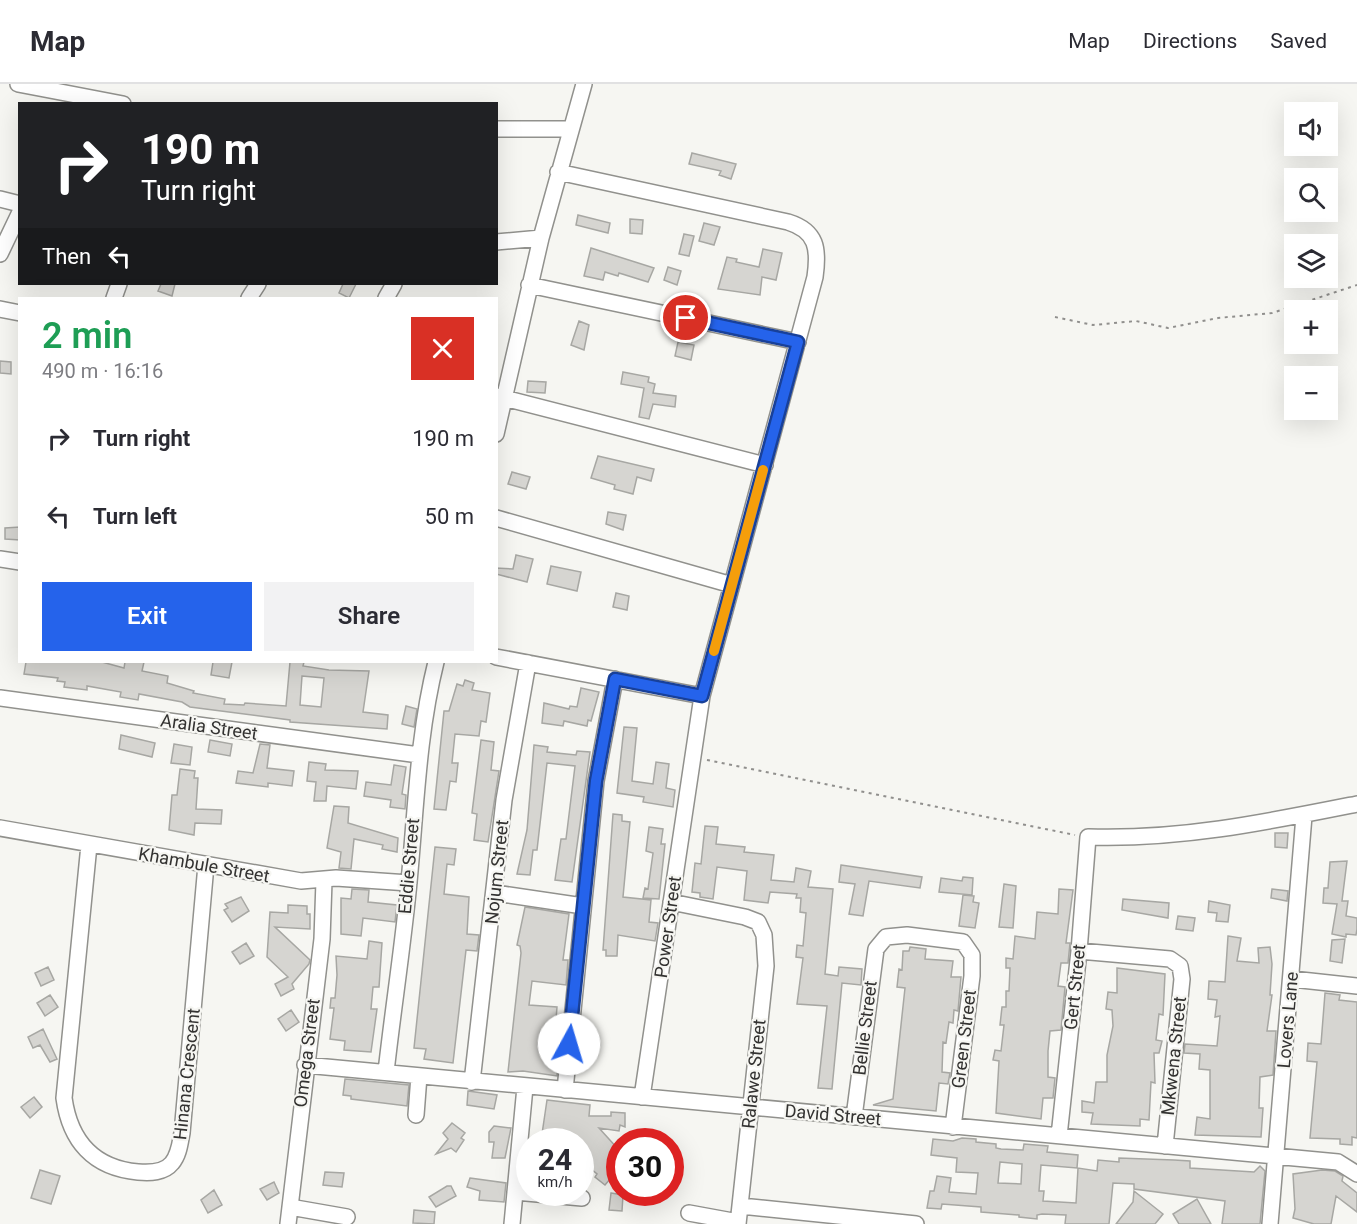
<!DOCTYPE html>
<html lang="en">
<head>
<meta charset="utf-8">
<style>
	body { margin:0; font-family:Roboto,sans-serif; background:#f2f2f3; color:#2b2b33; height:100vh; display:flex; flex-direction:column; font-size:22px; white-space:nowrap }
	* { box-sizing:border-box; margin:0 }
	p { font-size:20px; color:#7c7c81 }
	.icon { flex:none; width:33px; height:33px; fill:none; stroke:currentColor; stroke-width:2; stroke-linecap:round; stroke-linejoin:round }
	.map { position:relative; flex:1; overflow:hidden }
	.side { position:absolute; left:18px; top:213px; width:480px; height:366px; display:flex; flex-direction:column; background:#fff; border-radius:0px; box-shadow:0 6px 24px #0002 }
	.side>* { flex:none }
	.top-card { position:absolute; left:18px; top:18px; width:480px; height:183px; border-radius:0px; box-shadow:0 6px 24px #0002; background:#202124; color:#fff; overflow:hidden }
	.fabs { position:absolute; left:1284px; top:18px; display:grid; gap:12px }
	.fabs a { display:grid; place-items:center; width:54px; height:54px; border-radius:0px; background:#fff; box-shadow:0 6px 24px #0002; font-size:30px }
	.speed { position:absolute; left:516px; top:1044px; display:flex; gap:12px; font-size:30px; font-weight:700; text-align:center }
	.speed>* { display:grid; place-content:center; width:78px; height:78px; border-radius:50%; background:#fff; box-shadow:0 6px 24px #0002; line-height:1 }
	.speed small { font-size:15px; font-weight:400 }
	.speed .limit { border:9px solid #d22; background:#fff; color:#111 }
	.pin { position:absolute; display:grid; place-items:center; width:51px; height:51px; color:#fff; margin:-26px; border:3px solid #fff; border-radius:50%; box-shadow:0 2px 6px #0007 }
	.me { position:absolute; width:66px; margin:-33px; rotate:6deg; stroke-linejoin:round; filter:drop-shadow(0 0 4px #0008) }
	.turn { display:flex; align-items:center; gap:21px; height:126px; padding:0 24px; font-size:27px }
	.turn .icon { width:78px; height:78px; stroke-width:2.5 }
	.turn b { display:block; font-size:42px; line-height:51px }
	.then { display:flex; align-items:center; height:57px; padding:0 24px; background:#0003; gap:12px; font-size:22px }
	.round { display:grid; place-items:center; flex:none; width:63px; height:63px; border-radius:0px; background:#f2f2f3 }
	.headline { display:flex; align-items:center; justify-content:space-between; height:102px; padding:0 24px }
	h1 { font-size:36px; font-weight:600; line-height:45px; color:#1e9e55 }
	.button { display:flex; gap:12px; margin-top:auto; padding:12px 24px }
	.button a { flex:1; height:69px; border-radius:0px; background:#2563eb; color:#fff; font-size:24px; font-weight:600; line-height:69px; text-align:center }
	.button a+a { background:#f2f2f3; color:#2b2b33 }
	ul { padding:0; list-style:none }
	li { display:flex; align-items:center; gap:18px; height:78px; padding:0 24px }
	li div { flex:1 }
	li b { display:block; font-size:22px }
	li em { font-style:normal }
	header { display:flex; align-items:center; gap:36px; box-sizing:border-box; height:84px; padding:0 30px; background:#fff; border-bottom:2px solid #e1e1e2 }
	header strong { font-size:28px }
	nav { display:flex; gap:33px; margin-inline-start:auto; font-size:21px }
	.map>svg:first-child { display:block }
	.building { fill:#d6d5d1; stroke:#a7a7a3; stroke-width:1.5; fill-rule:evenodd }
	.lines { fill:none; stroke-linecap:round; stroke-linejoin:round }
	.minor-casing { stroke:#91918d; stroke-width:18 }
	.path { stroke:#908f8d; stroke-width:2; stroke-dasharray:3 4.5; stroke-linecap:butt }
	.minor { stroke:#fff; stroke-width:15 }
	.route-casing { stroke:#184099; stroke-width:15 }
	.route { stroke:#2563eb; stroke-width:10 }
	.slow { stroke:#f59e0b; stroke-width:10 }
	.labels { text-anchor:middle; stroke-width:4.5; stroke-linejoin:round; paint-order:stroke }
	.street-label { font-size:18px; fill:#333231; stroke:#f6f6f2 }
</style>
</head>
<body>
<header>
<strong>Map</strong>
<nav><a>Map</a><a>Directions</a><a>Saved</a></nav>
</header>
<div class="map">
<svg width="1357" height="1140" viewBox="0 0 1357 1140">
	<rect width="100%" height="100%" fill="#f6f6f2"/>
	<!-- building -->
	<path class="building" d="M692,69L736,80L731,95L719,91L721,87L689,80Z
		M578,131L610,139L608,149L576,141Z
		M630,135L643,136L642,150L630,149Z
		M704,139L720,143L714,161L699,157Z
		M684,150L694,152L689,172L679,170Z
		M591,164L654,184L648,198L619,189L618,192L605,188L603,196L584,192Z
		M763,165L782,169L776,196L762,193L760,211L718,205L727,173L737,175L736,178L759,183Z
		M668,183L681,187L677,201L664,196Z
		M161,200H175L172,212L158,207Z
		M343,200H356L349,214L339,209Z
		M579,237L589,241L584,266L571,261Z
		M678,258L694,261L691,276L675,272Z
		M0,277L11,278V290L0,289Z
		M623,288L649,293L648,298L655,300L653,309L676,312L675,323L653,320L649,335L639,333L644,304L621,300Z
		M528,297L546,298L545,309L527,308Z
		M598,372L654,385L651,397L637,393L633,410L614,405L615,401L591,394Z
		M512,388L530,393L526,405L508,400Z
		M608,428L626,431L623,446L606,440Z
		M20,443V456L5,455V444Z
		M516,471L533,475L527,498L496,490V484L513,485Z
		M551,482L581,488L577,507L547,500Z
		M616,509L629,512L627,526L613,523Z
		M26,578H102L124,584L125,578H144L142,587L168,592L167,599L194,607L193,609L225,615L224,620L244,621L245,619L286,622L290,578H304L303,582L329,586L369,587L363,628L388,631L387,645L290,638V636L190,623L182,618L139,610L138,616L120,613L121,608L87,602V606L64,603L65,598L57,597L58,594L24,590ZM302,592L324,594L321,623L300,621Z
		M213,578H232L229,594L211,591Z
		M465,596L474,599L472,606L490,609L486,638L481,637L479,652L455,650L452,679H458L456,698L450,697L446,726L434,725L444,627H449L457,600L463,602Z
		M581,604L599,608L591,637L588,636L587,642L564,637L563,642L542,639L544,619L569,625L570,622L577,623Z
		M406,622L417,625L414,643L402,640Z
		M624,643L637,644L632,697L653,700L656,678L669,680L666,704L675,706L673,723L643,718L644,713L617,709Z
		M121,651L155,659L152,673L119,665Z
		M210,656L232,660L230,672L208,668Z
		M481,656L494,658L491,686L499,687L488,758L474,756L477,730L472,729Z
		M174,660L192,663L190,681L171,679Z
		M260,660L270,661L267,684L294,687L292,702L268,699V703L236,699L238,687L253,689Z
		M534,661L548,663L547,668L576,671L577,667L590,668L572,798L555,796L561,755H566L575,682L547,679L537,766H533L530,791L517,790L527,746Z
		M309,678L326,680L325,686L358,687L356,705L327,702L326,717H314L316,698L307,697Z
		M394,681L406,683L402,710L406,711L405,725L390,723L391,716L364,712L366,698L391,701Z
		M180,685L195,687L194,694H198L196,725L222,726L221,740L195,739L194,751L169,746L172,711H177Z
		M334,722L349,723L348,739L398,754L397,768L382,765L383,761L354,755L351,785L339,784L341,768L327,764Z
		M613,730L622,731V737L630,738L623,813L651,816L649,838L658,839L655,857L618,851L617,872H606V866H603Z
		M705,742L718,743L716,760L745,763L744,768L774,771L771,796L794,798L796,784L811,787L808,803L833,805L825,890L838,892L839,883L862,885L861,901L842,899L832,1005L818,1004L827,922L797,920L803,874L796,873L797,861L803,862L806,829L800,828L801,814H796L797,810L770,808L768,819L744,816L747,787L717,783L713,815L700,813V809L692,808L695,779L701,780Z
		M649,743L663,745L661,760H665L659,815L643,814L645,804L648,805L653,769L646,767Z
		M1275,749H1288L1287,764L1275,763Z
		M435,763L456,765L454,781L447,780L444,810L469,813L467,850L479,851L477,867L466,866L453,979L424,975L426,965L414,964Z
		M1347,777L1342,817H1348L1346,832L1357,834V845L1356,851L1346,850V853L1332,850L1337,820L1323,819L1324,804H1328L1330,778Z
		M841,781L922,793L920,804L869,797L863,832L849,830L855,800L839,798Z
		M963,793L973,794L972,811L939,808L941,794L962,797Z
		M1004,800L1016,802L1013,844L999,843Z
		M352,805L369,806L368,818L397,821L395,838L363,834L361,852L341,850V814L351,815Z
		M1059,805L1073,806L1066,859H1070L1068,879H1061L1058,902L1065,903L1061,946L1050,947L1048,967V993L1055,994L1053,1014H1043L1041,1035L996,1029L999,977L993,976L995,966L1001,967L1004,941H1000L1002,923H1006V907H1009L1010,884H1006V874L1013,875L1015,852L1035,855L1037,828L1058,830Z
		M1272,805L1288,807L1287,817L1271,814Z
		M963,811L974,812L973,818L979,819L975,844L959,842Z
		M241,813L249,827L232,838L224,826L228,824L225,820Z
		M1123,815L1169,819L1168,834L1122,826Z
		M1209,817L1230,821L1228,838L1216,837L1217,829L1208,828Z
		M288,821L307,822V830H310V845L275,843L310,876L309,880L292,900L294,905L281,912L275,900L288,893L267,873L270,828L288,829Z
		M525,823L569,830L563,876H568L566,901L532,897L529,921L557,923L553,975L558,976L557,992L523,987L508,988L521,869L520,862L517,861Z
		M1178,832L1195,834L1193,847L1176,845Z
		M1228,852L1241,854L1237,877L1259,879L1258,864L1270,863L1272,880L1270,911H1272L1267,947H1276L1273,991L1260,993L1259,1024H1263L1261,1053L1195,1051L1197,1033L1210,1035V986L1199,985L1200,970L1184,969L1185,960L1217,962L1220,932L1215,933L1217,916L1208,915L1209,897L1225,898Z
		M1345,855L1342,879L1330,877L1332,856Z
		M369,857L382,859L379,903H373L371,925H377L371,968L344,966L345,957L330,955L334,924H330L331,914H335L337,891L336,872L367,875Z
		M246,859L254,872L240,880L232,868Z
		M910,863L926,865L925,875L953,877L951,893H961L958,927L954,926L953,939L949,938L946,959L943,958L942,988L950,989L948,1000L939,999L936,1027L873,1021L893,1015L905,904L897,903L899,885L902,886L903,867H909Z
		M48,883L54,896L41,902L35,889Z
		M1117,884L1165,890L1163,931L1159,930L1156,956L1162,957L1159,969H1154L1155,999L1151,998L1149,1036L1140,1035V1042L1091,1040L1093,1029L1082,1028V1017L1094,1019L1096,998H1107V971L1113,942L1112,926L1106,925L1108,908L1117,909Z
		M1325,909L1340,911L1339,916L1357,918V1054L1352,1053V1061L1340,1060V1055L1310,1054L1317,978L1307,977L1308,959L1321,960Z
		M50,911L58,923L45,932L37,919Z
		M291,926L299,938L286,947L278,935Z
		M43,945L57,975L50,978L40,961L33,964L28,953Z
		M345,995L409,1001L407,1022L351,1015V1012L343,1011Z
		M468,1007L497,1011L494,1025L467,1021Z
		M34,1013L42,1023L30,1034L21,1023Z
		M547,1016L590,1021L589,1032H611V1028L625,1029V1043L620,1041L619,1047L599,1044L618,1065L615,1068L619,1072L610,1084L616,1088L605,1101L595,1093L597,1090L585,1080H580V1055L542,1050Z
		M452,1039L465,1049L461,1054L464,1056L456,1068L451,1064L436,1070L448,1055L443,1049Z
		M494,1042L511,1044L505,1074H492L494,1058H489V1048Z
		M962,1054L976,1055V1058L996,1060V1064L1001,1065L1023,1066L1024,1060L1048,1062L1047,1068L1078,1071L1077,1084L1041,1081L1039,1107H1044L1043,1117L1076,1119L1078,1084L1097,1087L1098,1076L1119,1078V1074L1174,1076L1190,1077V1084L1254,1088L1260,1082L1265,1087L1260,1140H1222L1225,1117L1134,1105V1100L1113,1099L1109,1140H1065L1066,1131L1042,1130L1037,1131V1135L1019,1133V1131L981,1128V1123L942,1120L941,1125L927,1124L930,1107H934L937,1092L951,1094L949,1108L976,1110L978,1089L956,1088L957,1074L931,1071L933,1055L953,1057ZM1000,1078L1022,1080L1021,1100L998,1099Z
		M40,1086L60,1092L51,1120L31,1114Z
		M1322,1086L1335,1087L1343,1092L1342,1097L1357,1109V1128L1336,1112L1331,1140H1314L1293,1134L1295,1125L1293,1090Z
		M325,1088L344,1089L342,1103L323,1101Z
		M470,1094L506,1099L504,1118L479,1116L480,1107L467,1103Z
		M274,1098L279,1109L267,1116L260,1105Z
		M447,1102H451L456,1112L436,1123L429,1113Z
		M214,1106L222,1121L208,1129L201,1116Z
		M1134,1107L1163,1130L1155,1140H1116L1133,1118Z
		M611,1109L623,1111L622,1127L609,1126Z
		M1197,1115L1211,1140H1179L1173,1130Z
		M414,1126L435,1128L434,1140L413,1139Z"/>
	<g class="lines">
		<defs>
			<path id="minor" d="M18,0L123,20
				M496,45H570
				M558,88L788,138C817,147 819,165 815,193L702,612
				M0,115L20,120
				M496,158L541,154
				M0,170L20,128
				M529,201L798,258
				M114,214L119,200
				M249,214L258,200
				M386,214L394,200
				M0,225L20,229
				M496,312L765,381
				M496,350L541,154L584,0
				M496,434L732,501
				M0,475L20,478
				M496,573L702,612L642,1013
				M0,614L419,671
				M0,744L301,797L336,794L409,799
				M89,761L64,1014C70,1057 93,1084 138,1088C150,1089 164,1089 172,1079C179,1071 180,1059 182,1049L206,781
				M495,809L583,822
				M671,818L745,833L758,838L764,851L766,882L738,1140
				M1079,867L1170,875L1180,882L1182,895L1165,1062
				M1292,895L1357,902
				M305,981L1338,1078L1357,1090
				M386,988C393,925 403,862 409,798C416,724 418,650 436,578
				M472,998L504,716L528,579
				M565,1006L596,697L615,595
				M416,1031L419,992
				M854,1033L876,865L886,853L907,851L963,858L972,871V892L953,1043
				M1059,1052L1079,867L1088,753C1180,756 1267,738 1357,720
				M515,1108L582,1114
				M741,1122L916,1140
				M290,1123L347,1133
				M689,1129L738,1138
				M288,1140L322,855L324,797
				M512,1140L525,1003
				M1270,1140L1304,732"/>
		</defs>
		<!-- minor casing -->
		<use href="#minor" class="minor-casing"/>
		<!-- path -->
		<path class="path" d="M1055,233L1093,241L1136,237L1168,244L1218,234L1272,229L1357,201
			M707,676L1075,751"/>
		<!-- minor -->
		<use href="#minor" class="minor"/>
	</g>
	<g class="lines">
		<defs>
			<path id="route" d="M569,960L596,697L615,595L702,612L798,258L686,234"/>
		</defs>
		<!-- route casing -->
		<use href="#route" class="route-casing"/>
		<!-- route -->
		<use href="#route" class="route"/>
		<!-- slow -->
		<path class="slow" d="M714,567L763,386"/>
	</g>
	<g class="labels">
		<!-- street labels -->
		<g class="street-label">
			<text transform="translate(209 643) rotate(8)" y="6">Aralia Street</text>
			<text transform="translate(204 781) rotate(10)" y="6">Khambule Street</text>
			<text transform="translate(409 782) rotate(-85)" y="6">Eddie Street</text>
			<text transform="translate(497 788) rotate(-84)" y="6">Nojum Street</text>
			<text transform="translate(668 843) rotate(-82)" y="6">Power Street</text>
			<text transform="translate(1075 903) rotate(-84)" y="6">Gert Street</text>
			<text transform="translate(1288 936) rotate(-85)" y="6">Lovers Lane</text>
			<text transform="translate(865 944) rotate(-83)" y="6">Bellie Street</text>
			<text transform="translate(964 955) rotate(-83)" y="6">Green Street</text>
			<text transform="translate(307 969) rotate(-83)" y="6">Omega Street</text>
			<text transform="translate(1174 972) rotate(-84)" y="6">Mkwena Street</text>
			<text transform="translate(187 990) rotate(-84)" y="6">Hinana Crescent</text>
			<text transform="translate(754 990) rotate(-84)" y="6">Ralawe Street</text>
			<text transform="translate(833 1031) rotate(5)" y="6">David Street</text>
		</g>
	</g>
</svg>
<div class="fabs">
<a><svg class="icon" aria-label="sound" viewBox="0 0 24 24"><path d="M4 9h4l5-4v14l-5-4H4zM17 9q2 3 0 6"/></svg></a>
<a><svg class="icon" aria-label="search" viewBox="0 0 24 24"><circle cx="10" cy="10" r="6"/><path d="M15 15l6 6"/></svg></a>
<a><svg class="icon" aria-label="layers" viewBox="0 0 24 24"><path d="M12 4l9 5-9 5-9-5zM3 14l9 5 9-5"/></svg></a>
<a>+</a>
<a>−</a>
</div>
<div class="speed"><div>24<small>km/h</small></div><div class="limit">30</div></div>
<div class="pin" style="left:686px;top:234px;background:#d93025"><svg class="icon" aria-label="arrive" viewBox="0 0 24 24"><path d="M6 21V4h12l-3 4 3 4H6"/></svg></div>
<svg class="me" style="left:569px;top:960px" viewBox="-20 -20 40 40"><circle r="19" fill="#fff"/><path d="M0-13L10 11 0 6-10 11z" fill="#2563eb"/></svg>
<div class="top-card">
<div class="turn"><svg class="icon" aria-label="right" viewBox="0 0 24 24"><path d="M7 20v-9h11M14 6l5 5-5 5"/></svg><div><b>190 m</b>Turn right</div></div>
<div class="then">Then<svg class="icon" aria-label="left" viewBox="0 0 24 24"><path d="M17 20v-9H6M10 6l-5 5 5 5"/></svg></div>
</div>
<section class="side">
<div class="headline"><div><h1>2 min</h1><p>490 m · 16:16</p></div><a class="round" style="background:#d93025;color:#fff"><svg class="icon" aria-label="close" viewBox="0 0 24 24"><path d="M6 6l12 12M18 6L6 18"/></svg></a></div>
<ul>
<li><svg class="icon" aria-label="right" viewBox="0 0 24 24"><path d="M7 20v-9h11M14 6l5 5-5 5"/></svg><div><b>Turn right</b></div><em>190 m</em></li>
<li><svg class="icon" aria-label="left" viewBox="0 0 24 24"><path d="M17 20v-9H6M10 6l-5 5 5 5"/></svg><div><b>Turn left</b></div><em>50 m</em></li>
</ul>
<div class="button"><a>Exit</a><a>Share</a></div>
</section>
</div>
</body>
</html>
